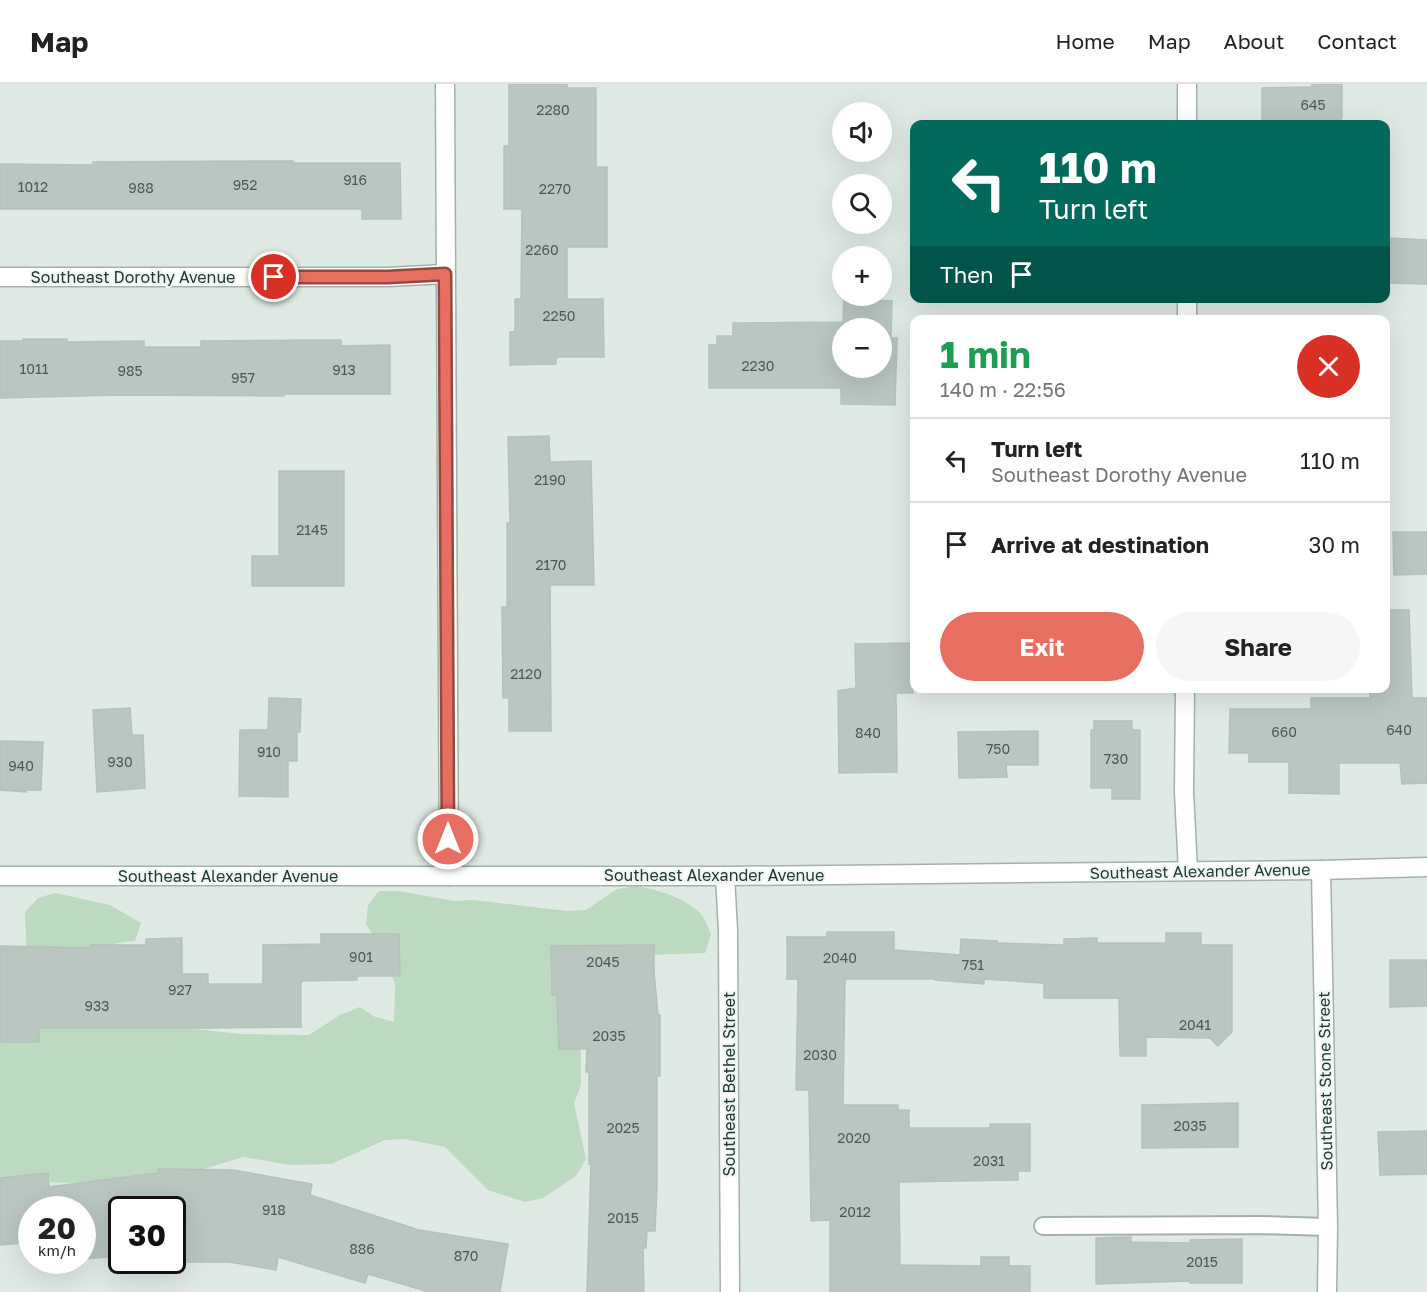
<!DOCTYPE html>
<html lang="en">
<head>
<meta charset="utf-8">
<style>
	body { margin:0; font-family:"Golos Text",sans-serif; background:#f6f6f6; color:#222; height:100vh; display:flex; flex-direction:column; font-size:22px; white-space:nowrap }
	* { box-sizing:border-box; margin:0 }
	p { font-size:20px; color:#767676 }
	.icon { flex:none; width:33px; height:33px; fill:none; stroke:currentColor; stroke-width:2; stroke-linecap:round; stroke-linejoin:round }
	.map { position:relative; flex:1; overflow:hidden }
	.drawer { position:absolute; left:910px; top:231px; width:480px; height:378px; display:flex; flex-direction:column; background:#fff; border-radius:12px; box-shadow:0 6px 24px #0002 }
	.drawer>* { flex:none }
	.guide { position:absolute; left:910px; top:36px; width:480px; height:183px; border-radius:12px; box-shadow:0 6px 24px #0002; background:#00695c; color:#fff; overflow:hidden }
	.controls { position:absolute; left:832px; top:18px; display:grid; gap:12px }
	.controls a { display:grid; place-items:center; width:60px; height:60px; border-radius:50%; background:#fff; box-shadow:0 6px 24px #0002; font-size:30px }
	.speed { position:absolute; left:18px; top:1112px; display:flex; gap:12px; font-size:30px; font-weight:700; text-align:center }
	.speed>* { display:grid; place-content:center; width:78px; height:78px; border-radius:50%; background:#fff; box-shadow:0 6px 24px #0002; line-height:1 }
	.speed small { font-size:15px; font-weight:400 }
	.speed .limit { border:3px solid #111; border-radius:9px; background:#fff; color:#111 }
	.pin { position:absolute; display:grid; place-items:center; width:51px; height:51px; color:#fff; margin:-26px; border:3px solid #fff; border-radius:50%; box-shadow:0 2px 6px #0007 }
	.me { position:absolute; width:66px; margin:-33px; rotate:0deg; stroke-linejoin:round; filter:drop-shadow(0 0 4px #0008) }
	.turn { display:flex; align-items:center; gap:21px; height:126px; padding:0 30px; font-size:27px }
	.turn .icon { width:78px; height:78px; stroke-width:2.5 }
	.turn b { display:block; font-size:42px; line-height:51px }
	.then { display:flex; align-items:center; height:57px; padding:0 30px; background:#0003; gap:12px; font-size:22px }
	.round { display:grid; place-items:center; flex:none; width:63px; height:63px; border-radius:32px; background:#f6f6f6 }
	.overview { display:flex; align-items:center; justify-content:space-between; height:102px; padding:0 30px }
	h1 { font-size:36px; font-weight:700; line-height:45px; color:#1e9e55 }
	.action { display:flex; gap:12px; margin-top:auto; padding:12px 30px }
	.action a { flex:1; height:69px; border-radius:36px; background:#e76f61; color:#fff; font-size:24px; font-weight:700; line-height:69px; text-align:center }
	.action a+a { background:#f6f6f6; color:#222 }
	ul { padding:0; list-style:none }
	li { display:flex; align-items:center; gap:18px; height:84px; padding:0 30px; border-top:2px solid #e0e0e0 }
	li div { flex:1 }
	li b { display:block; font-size:22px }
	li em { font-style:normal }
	header { display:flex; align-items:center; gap:36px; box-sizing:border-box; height:84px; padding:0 30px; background:#fff; border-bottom:2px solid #e0e0e0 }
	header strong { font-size:28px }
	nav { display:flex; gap:33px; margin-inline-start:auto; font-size:21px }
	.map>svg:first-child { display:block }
	.green { fill:#bbdabf }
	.building { fill:#b9c7c0; stroke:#b3c3ba; stroke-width:1.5; fill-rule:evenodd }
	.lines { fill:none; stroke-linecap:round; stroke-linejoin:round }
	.service-casing { stroke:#a3b1aa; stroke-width:20 }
	.minor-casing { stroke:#a3b1aa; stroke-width:21 }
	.tertiary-casing { stroke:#a3b1aa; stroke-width:21 }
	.service { stroke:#fff; stroke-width:16 }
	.minor { stroke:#fff; stroke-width:18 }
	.tertiary { stroke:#fff; stroke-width:18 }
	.route-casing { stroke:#96483f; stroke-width:15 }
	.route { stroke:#e76f61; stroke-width:10 }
	.labels { text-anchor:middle; stroke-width:4.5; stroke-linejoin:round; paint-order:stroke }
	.number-label { font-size:14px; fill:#485c54 }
	.street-label { font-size:16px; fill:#223930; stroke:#f0f7f3 }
</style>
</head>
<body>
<header>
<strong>Map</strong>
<nav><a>Home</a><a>Map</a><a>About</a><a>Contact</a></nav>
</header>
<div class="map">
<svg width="1427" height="1208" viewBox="0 0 1427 1208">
	<rect width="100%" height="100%" fill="#e0eae4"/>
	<!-- green -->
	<path class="green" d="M636,802C656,805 691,815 703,833C706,838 708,844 711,850L705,869L644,871L581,958V1001L574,1019L586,1075L576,1092L543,1114L525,1118L488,1106L445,1063L405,1055L385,1056L331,1080L290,1081L243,1073L178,1093L135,1101L45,1098L0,1100V959L8,957L29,932L25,828L38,814L55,809L110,821L141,839L135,857L117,859L93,876L170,939L193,945L242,950L309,951L340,931L360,923L375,933L394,938L395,900L386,873L366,840L368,821L379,807H398L455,817L473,816L567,827L586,826L617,805Z"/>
	<!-- building -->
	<path class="building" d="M509,0H567V4H596V83H607V163H567V215H603L604,273H556V280L510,281V248H515V215H521L522,125H504V62H509Z
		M1312,0H1342V34H1341V40H1262V4L1312,3Z
		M267,77H293V79H400L401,135H362V125H0V80L93,81V78Z
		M1388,154L1427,156V200L1387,199Z
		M844,215L892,217L891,254H897L895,321L841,320V304H709V261H717V252H733V239L843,238ZM843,244H882V284H843Z
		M23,255H67V258L144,257V263H201V257L322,256H341V262L390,261V310H284V312L118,311L0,314V257H23Z
		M549,352L550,378L591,377L594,501H550L551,647H509V614H503L502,523H507V439H510L508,353Z
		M279,387H344V502H252V472H279Z
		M1393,448H1427V490L1394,491Z
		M1386,526H1409L1412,614H1427V699L1402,700L1400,679H1339V710L1289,709V678H1249V669H1229L1230,625H1311V614H1370V604H1386Z
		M913,559V609H896L897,688L839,689L838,607L856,604L855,560Z
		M269,614L301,615L300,648H297V677H288V713L239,712L240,646H268Z
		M130,624L132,651H143L145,704L97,708L93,626Z
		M1094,637H1132V646H1140V715H1112V704H1091V646H1094Z
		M1038,647V681H1006L1007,693L959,694L958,648Z
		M0,657L43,658L41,706H26V708L0,706Z
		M827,848H894V866L960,871L961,855L997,857V859L1064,861V855L1097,854V859H1166V849H1201V861H1232V948L1218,962L1210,954L1146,953V972H1120L1119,914H1044V899L984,895V900L935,896V895H845L843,1021H898V1026H909V1044H990V1040H1030V1087H1018V1096L899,1098L900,1181L981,1182V1173H1009V1182H1030V1208H830V1136L811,1137L809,1006H796L798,895H787V853H827Z
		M321,850H399L400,892H357V896L301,897V943L209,944H39V958H0V862L91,864V861H146V855L182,854V890H208V900H263V861L321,860Z
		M654,861V888L658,931H660V992H657V1101L655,1147H647L646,1164H643L644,1208H587L591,1080H589V988H586L587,965H559L557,911H552L551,862Z
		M1390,876H1427V922L1390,923Z
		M1238,1019V1063L1142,1064V1021Z
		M1427,1047V1090L1380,1091L1378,1048Z
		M158,1085L233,1086L312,1100L310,1111L419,1146L508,1160L500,1208H429L368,1190L365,1199L278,1173L276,1186L229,1178H170V1176H172V1125H122V1172L82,1175V1125H32V1158L0,1161V1094L48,1089L49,1103L158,1089Z
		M1131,1153V1158L1190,1159V1156L1242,1155V1199H1190V1197L1096,1200V1154Z"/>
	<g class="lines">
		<defs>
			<path id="service" d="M1043,1142L1259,1141L1328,1143"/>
			<path id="minor" d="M445,0L449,792
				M1187,40V0
				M0,193H388L445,190
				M1187,236V214
				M1185,604L1184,708L1188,787
				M1321,786L1328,1143L1327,1208
				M725,792L728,847L730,1208"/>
			<path id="tertiary" d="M0,792H725L1321,786L1427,783"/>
		</defs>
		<!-- service casing -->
		<use href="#service" class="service-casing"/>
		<!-- minor casing -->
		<use href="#minor" class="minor-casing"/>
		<!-- tertiary casing -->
		<use href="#tertiary" class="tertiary-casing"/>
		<!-- service -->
		<use href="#service" class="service"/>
		<!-- minor -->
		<use href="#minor" class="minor"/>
		<!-- tertiary -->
		<use href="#tertiary" class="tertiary"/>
	</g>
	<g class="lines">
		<defs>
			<path id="route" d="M274,193H388L445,190L448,755"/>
		</defs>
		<!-- route casing -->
		<use href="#route" class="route-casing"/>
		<!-- route -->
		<use href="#route" class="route"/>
	</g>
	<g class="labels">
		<!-- number labels -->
		<g class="number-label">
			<text x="1313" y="26">645</text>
			<text x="553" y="31">2280</text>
			<text x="355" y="101">916</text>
			<text x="245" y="106">952</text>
			<text x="33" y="108">1012</text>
			<text x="141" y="109">988</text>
			<text x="555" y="110">2270</text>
			<text x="542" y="171">2260</text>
			<text x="559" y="237">2250</text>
			<text x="758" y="287">2230</text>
			<text x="34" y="290">1011</text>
			<text x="344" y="291">913</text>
			<text x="130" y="292">985</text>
			<text x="243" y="299">957</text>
			<text x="550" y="401">2190</text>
			<text x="312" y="451">2145</text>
			<text x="551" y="486">2170</text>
			<text x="526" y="595">2120</text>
			<text x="1399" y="651">640</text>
			<text x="1284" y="653">660</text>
			<text x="868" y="654">840</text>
			<text x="998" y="670">750</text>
			<text x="269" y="673">910</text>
			<text x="1116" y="680">730</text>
			<text x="120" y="683">930</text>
			<text x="21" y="687">940</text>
			<text x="361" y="878">901</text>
			<text x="840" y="879">2040</text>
			<text x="603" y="883">2045</text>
			<text x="973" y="886">751</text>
			<text x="180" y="911">927</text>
			<text x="97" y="927">933</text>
			<text x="1195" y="946">2041</text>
			<text x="609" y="957">2035</text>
			<text x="820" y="976">2030</text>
			<text x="1190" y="1047">2035</text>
			<text x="623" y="1049">2025</text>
			<text x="854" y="1059">2020</text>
			<text x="989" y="1082">2031</text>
			<text x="274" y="1131">918</text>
			<text x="855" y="1133">2012</text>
			<text x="623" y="1139">2015</text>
			<text x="362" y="1170">886</text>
			<text x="466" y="1177">870</text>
			<text x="1202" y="1183">2015</text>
		</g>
		<!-- street labels -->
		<g class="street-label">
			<text x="133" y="199">Southeast Dorothy Avenue</text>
			<text transform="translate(1200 787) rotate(-1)" y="6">Southeast Alexander Avenue</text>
			<text x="714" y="797">Southeast Alexander Avenue</text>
			<text x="228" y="798">Southeast Alexander Avenue</text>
			<text transform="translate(1325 997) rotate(-91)" y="6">Southeast Stone Street</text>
			<text transform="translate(729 1000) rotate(-90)" y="6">Southeast Bethel Street</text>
		</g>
	</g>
</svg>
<div class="controls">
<a><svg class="icon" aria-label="sound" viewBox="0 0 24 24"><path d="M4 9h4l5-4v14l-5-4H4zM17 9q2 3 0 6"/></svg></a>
<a><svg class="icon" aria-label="search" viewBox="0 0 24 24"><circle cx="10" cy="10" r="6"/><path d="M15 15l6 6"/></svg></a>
<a>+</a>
<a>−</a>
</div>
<div class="speed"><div>20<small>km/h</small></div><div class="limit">30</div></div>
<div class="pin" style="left:274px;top:193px;background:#d93025"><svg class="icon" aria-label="arrive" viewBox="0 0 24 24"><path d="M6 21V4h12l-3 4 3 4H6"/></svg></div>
<svg class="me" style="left:448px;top:755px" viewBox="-20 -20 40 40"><circle r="17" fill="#e76f61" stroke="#fff" stroke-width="3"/><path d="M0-11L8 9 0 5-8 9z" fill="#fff"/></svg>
<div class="guide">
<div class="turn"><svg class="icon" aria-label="left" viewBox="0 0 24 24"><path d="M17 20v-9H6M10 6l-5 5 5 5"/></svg><div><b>110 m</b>Turn left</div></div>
<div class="then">Then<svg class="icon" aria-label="arrive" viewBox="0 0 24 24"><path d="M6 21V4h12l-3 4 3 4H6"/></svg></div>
</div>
<section class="drawer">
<div class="overview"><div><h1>1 min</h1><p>140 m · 22:56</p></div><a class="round" style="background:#d93025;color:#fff"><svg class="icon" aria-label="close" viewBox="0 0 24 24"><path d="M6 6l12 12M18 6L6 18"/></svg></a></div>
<ul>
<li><svg class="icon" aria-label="left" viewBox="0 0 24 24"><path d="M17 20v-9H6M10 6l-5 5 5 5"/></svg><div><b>Turn left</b><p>Southeast Dorothy Avenue</p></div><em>110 m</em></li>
<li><svg class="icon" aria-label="arrive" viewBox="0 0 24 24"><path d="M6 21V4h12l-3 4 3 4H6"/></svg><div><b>Arrive at destination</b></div><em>30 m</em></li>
</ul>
<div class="action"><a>Exit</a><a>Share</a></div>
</section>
</div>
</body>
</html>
